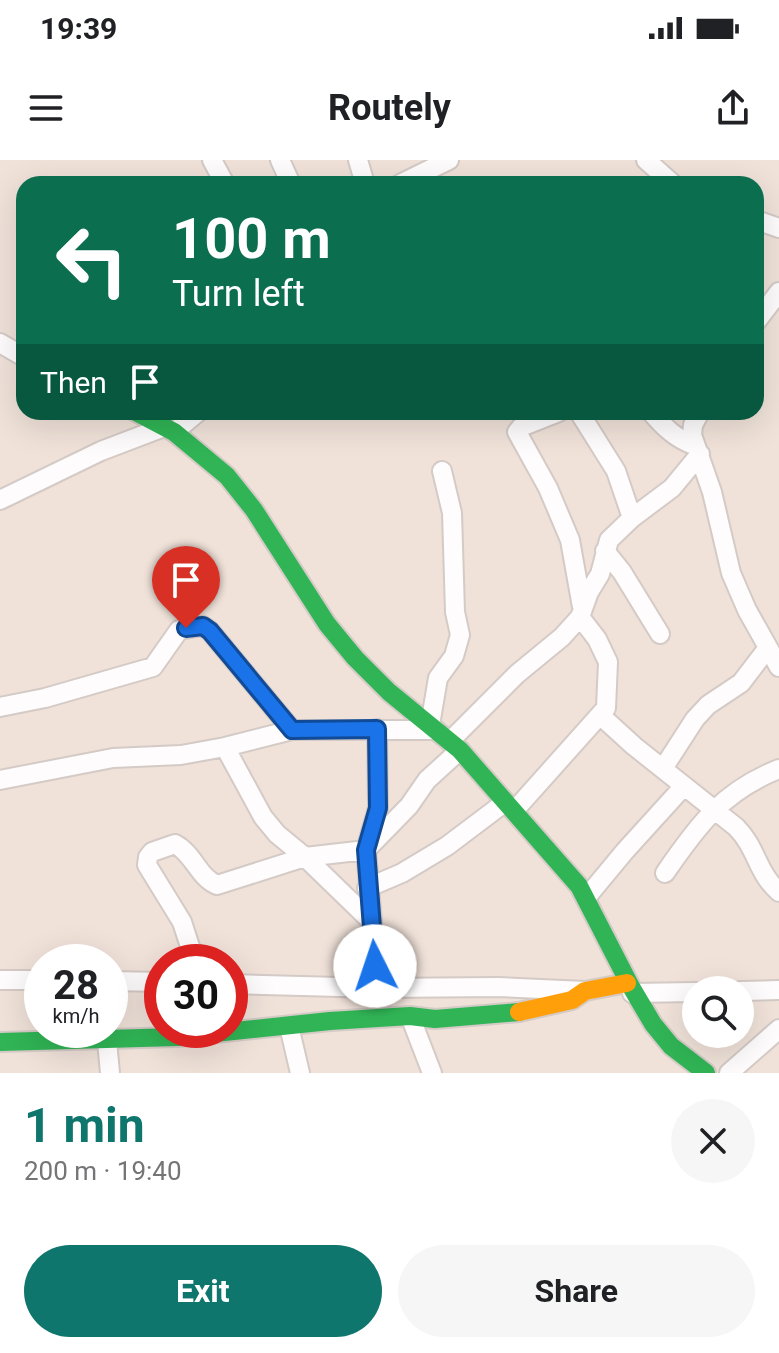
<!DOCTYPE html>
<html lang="en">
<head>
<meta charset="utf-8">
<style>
	body { margin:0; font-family:Roboto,sans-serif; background:#f6f6f6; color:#202124; height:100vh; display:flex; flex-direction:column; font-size:30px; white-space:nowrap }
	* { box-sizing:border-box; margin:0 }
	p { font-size:26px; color:#757577 }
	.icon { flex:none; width:44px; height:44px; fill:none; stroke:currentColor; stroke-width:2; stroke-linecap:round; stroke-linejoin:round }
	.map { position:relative; height:913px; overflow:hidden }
	.sheet { display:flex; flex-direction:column; background:#fff; flex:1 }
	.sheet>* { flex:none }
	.guide { position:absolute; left:16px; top:16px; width:748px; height:244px; border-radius:24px; box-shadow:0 8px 32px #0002; background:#0b6e4f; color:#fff; overflow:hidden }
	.fabs { position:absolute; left:682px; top:816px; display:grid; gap:16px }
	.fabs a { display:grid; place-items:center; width:72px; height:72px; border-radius:50%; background:#fff; box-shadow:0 8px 32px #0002; font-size:40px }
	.speed { position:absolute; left:24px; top:784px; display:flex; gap:16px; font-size:40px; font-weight:700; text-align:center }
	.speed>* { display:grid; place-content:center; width:104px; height:104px; border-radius:50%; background:#fff; box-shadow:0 8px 32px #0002; line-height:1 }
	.speed small { font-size:20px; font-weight:400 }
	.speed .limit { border:12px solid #d22; background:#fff; color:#111 }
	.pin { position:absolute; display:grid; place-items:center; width:68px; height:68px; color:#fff; margin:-82px -34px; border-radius:50% 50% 50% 0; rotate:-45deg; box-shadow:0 0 8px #0007 }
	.pin .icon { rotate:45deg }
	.me { position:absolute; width:88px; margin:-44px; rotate:356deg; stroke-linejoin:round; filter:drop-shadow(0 0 6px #0008) }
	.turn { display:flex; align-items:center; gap:28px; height:168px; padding:0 24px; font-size:36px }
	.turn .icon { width:104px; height:104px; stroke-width:2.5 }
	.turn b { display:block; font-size:56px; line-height:68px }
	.then { display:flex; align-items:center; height:76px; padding:0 24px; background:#0003; gap:16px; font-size:30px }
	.round { display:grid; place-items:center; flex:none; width:84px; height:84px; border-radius:42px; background:#f6f6f6 }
	.headline { display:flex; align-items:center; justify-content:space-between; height:136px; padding:0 24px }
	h1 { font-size:48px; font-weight:700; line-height:60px; color:#0f766e }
	.cta { display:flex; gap:16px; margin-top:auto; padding:16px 24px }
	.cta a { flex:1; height:92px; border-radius:48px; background:#0f766e; color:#fff; font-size:32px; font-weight:700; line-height:92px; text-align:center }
	.cta a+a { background:#f6f6f6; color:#202124 }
	.status { display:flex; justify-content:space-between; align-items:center; height:56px; padding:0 40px; background:#fff; direction:ltr }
	.status svg { height:22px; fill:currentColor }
	header { display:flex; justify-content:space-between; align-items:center; height:104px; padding:0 24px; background:#fff; font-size:36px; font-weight:700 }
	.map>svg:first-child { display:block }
	.residential { fill:#f0e2d9; fill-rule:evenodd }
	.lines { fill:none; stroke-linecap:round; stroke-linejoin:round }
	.street-casing { stroke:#d4cac6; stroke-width:22 }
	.fast-casing { stroke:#d4cac6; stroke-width:22 }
	.slow-casing { stroke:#d4cac6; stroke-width:22 }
	.street { stroke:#fefcfc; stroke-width:18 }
	.fast { stroke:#30b455; stroke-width:18 }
	.slow { stroke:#ff9f0a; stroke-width:18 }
	.route-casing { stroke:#114b97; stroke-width:20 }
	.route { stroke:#1a73e8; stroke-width:14 }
</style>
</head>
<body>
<div class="status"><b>19:39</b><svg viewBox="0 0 49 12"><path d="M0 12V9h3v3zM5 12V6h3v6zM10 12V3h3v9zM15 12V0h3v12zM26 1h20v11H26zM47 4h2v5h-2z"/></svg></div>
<header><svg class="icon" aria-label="menu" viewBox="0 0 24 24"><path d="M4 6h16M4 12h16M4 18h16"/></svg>Routely<svg class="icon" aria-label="share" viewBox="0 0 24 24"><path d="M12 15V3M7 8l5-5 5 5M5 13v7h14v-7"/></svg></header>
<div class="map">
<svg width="779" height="913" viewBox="0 0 779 913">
	<rect width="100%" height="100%" fill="#f5eee9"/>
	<!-- residential -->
	<path class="residential" d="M0,0H779V913H0ZM24,24H756V252H24ZM42,802H110V870H42ZM162,802H230V870H162ZM696,830H740V874H696Z"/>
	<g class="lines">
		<defs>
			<path id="street" d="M212,0L225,24
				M280,0L291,24
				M358,0L365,24
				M646,0L673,24
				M400,24L449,0
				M756,60L779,68
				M756,162L779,132
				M0,183L24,197
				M559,252L521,267L517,272L548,328L570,380L582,447
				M579,252L616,311L632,358
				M651,252C664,267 676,279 694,285
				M700,252L693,265L692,275L712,332L731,413L747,450L779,507
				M174,272L198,252
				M0,340L101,291L164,267
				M605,391L622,412L660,474
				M0,547L45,538L153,507L179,470L203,466L210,471L292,570
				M600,555L634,586L736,667C757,688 757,713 779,732
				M430,565L438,518L454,496L460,475L455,452L452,353L442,311
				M450,581L517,514L562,477L580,457
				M225,587L263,657L277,674L305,697L372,762L377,828
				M664,607L695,559L708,545L741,523L767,489
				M0,620L113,598L181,595L225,587L292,570H436
				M514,651L606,548L608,502L597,479L580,457L589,432L600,414L609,380L632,358L672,328L700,294
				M665,713C698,665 723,631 779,609
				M367,728L402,713L447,686L504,643
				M586,738L625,691L684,626
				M372,762L366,690L378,648L377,569
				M195,802L182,762L147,705L148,697L152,692L175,684C194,694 198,717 217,725L305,697L366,690L409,646L427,620L460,590
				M0,820H42
				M110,821L162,822
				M230,824L377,828L499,827L585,831
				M740,831L779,830
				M632,833L696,832
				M410,856L432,913
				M289,866L300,913
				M107,881L110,913
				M729,913L779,869"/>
			<path id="fast" d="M136,252L174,272L227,316L254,350L327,464L355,498L389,532L460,590L579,726L630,825L653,864L671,886L706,913
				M0,882L177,877L330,861L410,856L435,859L519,852"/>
			<path id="slow" d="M519,852L572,840L585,831L627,823"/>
		</defs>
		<!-- street casing -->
		<use href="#street" class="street-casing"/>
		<!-- fast casing -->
		<use href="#fast" class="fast-casing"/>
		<!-- slow casing -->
		<use href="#slow" class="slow-casing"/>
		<!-- street -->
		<use href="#street" class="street"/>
		<!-- fast -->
		<use href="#fast" class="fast"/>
		<!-- slow -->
		<use href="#slow" class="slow"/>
	</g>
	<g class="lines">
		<defs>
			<path id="route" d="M186,468L203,466L210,471L292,570L377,569L378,648L366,690L375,806"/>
		</defs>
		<!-- route casing -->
		<use href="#route" class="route-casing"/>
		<!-- route -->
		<use href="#route" class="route"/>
	</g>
</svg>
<div class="fabs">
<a><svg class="icon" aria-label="search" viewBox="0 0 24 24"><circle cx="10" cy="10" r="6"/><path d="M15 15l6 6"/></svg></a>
</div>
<div class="speed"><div>28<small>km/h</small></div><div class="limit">30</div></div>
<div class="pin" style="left:186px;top:468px;background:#d93025"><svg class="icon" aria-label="arrive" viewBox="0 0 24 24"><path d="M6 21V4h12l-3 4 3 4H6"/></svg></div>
<svg class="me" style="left:375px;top:806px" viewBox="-20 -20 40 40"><circle r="19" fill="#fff"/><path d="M0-13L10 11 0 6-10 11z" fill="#1a73e8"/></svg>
<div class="guide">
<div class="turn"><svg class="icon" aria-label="left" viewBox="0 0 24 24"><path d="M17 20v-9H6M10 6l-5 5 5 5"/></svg><div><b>100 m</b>Turn left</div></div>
<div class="then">Then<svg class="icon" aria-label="arrive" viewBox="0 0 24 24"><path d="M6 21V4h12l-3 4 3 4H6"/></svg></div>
</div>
</div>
<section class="sheet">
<div class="headline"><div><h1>1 min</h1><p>200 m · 19:40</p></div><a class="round"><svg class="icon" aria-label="close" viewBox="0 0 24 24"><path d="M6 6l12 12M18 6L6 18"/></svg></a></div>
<div class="cta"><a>Exit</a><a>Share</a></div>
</section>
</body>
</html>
